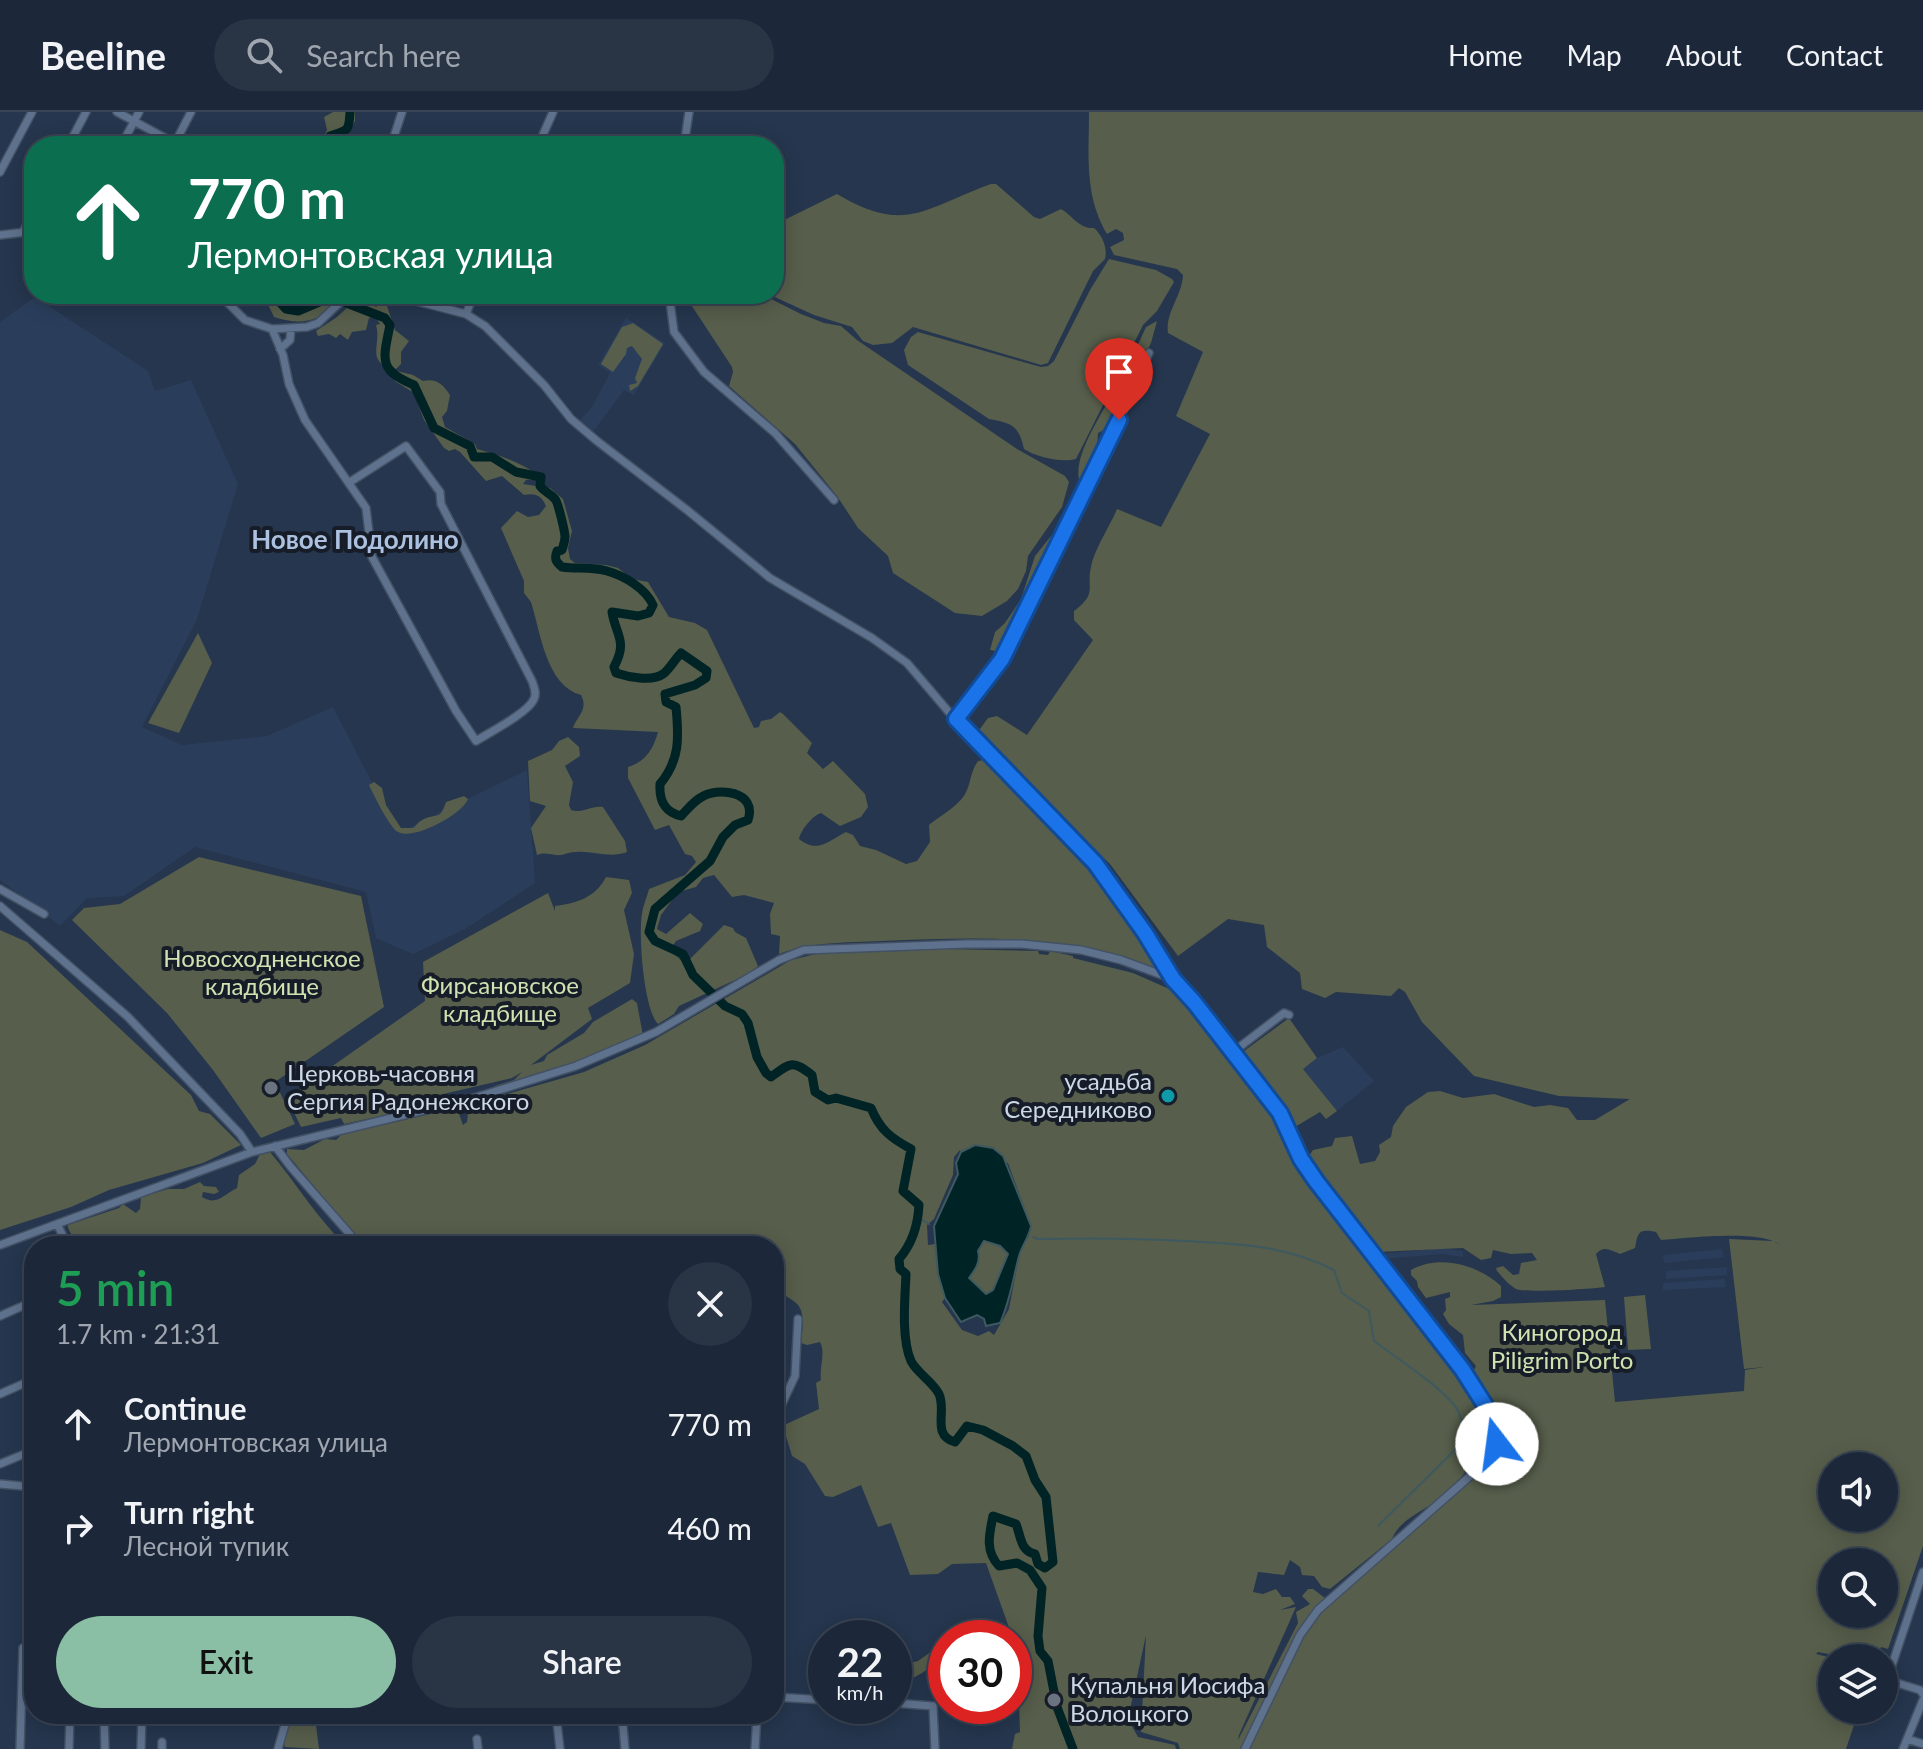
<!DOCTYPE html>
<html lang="en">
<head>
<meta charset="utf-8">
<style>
	body { margin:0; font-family:Lato,sans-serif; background:#293445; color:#f1f3f6; height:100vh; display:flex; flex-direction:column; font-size:30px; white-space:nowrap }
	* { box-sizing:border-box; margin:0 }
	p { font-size:26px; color:#a0a6af }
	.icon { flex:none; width:44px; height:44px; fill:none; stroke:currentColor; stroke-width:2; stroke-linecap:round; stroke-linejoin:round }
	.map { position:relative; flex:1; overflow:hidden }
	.panel { position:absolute; left:24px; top:1124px; width:760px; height:488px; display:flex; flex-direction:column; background:#1c283a; border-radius:32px; box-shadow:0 4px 20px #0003,0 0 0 2px #3a4454 }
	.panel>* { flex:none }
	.banner { position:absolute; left:24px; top:24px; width:760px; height:168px; border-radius:32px; box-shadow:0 4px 20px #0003,0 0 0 2px #3a4454; background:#0b6e4f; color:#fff; overflow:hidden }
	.buttons { position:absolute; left:1818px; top:1340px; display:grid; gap:16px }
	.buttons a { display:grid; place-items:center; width:80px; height:80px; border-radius:50%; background:#1c283a; box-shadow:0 4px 20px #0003,0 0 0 2px #3a4454; font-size:40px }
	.speed { position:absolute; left:808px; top:1508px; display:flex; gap:16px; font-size:40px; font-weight:700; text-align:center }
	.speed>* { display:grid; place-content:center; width:104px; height:104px; border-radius:50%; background:#1c283a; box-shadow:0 4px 20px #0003,0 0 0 2px #3a4454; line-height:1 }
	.speed small { font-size:20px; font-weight:400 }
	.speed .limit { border:12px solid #d22; background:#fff; color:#111 }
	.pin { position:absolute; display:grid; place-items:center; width:68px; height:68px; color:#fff; margin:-82px -34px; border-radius:50% 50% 50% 0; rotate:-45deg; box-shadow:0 0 8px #0007 }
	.pin .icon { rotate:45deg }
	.me { position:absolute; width:88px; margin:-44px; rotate:345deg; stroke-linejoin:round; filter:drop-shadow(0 0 6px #0008) }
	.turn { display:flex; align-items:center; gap:28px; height:168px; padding:0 32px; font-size:36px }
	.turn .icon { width:104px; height:104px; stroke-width:2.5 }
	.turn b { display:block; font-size:56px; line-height:68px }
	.round { display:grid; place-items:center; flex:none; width:84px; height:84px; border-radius:42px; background:#293445 }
	.overview { display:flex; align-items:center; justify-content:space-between; height:136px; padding:0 32px }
	h1 { font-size:48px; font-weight:600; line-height:60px; color:#1e9e55 }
	.button { display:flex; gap:16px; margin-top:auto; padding:16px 32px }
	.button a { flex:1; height:92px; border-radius:48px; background:#8abfa5; color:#111; font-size:32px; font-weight:600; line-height:92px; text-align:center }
	.button a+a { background:#293445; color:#f1f3f6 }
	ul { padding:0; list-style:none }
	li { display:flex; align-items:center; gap:24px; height:104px; padding:0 32px }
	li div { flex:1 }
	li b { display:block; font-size:30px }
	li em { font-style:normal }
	header { display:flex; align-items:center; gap:48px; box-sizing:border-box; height:112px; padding:0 40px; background:#1c283a; border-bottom:2px solid #3a4454 }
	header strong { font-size:38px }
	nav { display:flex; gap:44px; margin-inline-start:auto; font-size:28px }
	.search { width:560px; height:72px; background:#293445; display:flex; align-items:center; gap:20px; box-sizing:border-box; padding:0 28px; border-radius:44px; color:#a0a6af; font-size:30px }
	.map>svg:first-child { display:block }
	.built { fill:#2a3e5c }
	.green { fill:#575e4b; fill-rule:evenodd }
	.water { fill:#002326; stroke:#3e5960; stroke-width:2; fill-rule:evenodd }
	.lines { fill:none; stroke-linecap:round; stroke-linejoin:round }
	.stream { stroke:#3e5960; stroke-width:2 }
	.river { stroke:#002326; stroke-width:9 }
	.minor-casing { stroke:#435165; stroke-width:10 }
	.minor { stroke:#5f728d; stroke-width:7 }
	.route-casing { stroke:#114b97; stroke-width:20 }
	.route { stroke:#1a73e8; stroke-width:14 }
	.worship-dot { fill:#6b7280; stroke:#161d28; stroke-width:3 }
	.culture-dot { fill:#0f9aa8; stroke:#161d28; stroke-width:3 }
	.labels { text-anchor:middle; stroke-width:8; stroke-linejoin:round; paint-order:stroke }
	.park-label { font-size:24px; fill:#cfe2af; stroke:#161d28 }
	.poi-label { font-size:24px; fill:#cdd8e7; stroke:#161d28; text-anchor:start }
	.neighbourhood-label { font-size:26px; font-weight:bold; fill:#acc1df; stroke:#161d28 }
</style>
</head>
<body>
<header>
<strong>Beeline</strong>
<div class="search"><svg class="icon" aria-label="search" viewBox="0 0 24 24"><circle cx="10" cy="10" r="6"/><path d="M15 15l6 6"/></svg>Search here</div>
<nav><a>Home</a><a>Map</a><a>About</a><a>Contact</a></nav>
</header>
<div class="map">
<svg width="1923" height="1637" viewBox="0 0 1923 1637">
	<rect width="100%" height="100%" fill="#25364e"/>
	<!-- built -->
	<path class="built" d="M35,185L148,259L155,279L191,268L238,372L197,507L142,615L182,633L267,624L333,595L398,721L527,658L535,771L465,817L413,842L376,826L366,780L195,735L124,784L87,786L60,814L0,768V210Z
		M626,206L665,231L634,283L624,278L592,321L579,309L592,295L610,261L598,253Z
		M1343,935L1374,969L1337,999L1302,956L1317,946Z
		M1442,1136L1463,1139V1145L1442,1142L1382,1147L1380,1142Z
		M1722,1137L1723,1145L1664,1151L1663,1143Z
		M1727,1155V1163L1666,1167V1159Z
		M1725,1167L1726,1175L1663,1178V1171Z"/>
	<!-- green -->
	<path class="green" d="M333,0H355V9L348,22L337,24L328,34H319L327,18L324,5Z
		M1089,0H1923V1434L1888,1537L1881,1535L1877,1546H1849L1818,1540L1816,1542L1832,1546V1598H1859L1846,1637H1248L1305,1518L1324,1496L1486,1356L1503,1335V1317L1471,1264L1476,1254L1465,1241L1463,1223L1449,1212L1443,1202L1446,1198L1445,1187L1450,1185V1180L1426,1186L1418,1175L1417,1169L1411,1163V1158C1440,1142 1478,1153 1501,1174V1185L1493,1189L1471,1193L1605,1188L1615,1290L1744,1279L1745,1258L1764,1255L1744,1257L1729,1127L1773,1129L1780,1133C1761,1117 1687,1126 1661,1128L1656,1120C1637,1116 1638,1122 1635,1136L1620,1142C1611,1138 1603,1133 1596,1142L1605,1175C1593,1177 1526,1181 1516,1177C1509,1173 1502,1165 1497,1159L1496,1156L1503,1154L1513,1163L1519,1162L1521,1151L1537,1148L1532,1141L1511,1142L1493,1138L1491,1146L1481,1148L1463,1136L1377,1140L1307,1047L1313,1038L1332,1034L1335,1026L1352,1024L1360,1052L1375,1049L1380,1040L1379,1033L1391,1025L1393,1014L1406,995L1428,980L1440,979L1463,986L1494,982L1534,995L1550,993L1568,996L1577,1008H1595L1630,987L1559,984L1474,964L1422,910L1405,880L1399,876L1391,884L1336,880L1325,886L1302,877L1300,861L1267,835L1264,813L1228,807L1178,844L1110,752L991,638L977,621L988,606L997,604L1027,623L1093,528L1074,508V499C1098,481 1086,476 1091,455C1094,438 1110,414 1117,397L1161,415L1210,322L1176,304L1203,240L1168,221C1165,201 1182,184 1183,163L1177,157L1114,143L1110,135L1124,128L1123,121L1116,117L1107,122C1084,83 1089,44 1089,0ZM1832,1354H1884V1406H1832ZM1832,1450H1884V1502H1832Z
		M991,72H996L1034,105L1040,107L1061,97C1072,103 1079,117 1094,116C1102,123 1108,136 1105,147L1093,159L1048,251L1041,253L913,215L892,231L873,233L863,229L852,215L814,203L768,182H774V113L837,82C906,123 924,96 991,72Z
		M1109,147L1156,158L1172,167L1174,170L1157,199L1143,213L1076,347C1062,351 1036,345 1024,337C1019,314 1012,311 989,307L908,253L904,238L911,225L918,220L1041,255L1048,254L1054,249L1090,178Z
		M239,182H295L308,191L318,186L333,189L336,193C316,211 299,213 274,205L265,186L257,192L249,193Z
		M684,182H761L801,202L824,211L841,214L857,228L1017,337L1065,364L1069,370L1062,395L1028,444L1026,459L1018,477L1007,489L982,504L955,501L893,461L888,444L858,416L837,384L795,332L729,274L733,260L732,255Z
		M360,184L376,195L385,188L395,218L409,229L401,240V252L396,257C364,251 382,233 376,213L380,212L375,204L369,206L366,218L352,220L348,228L340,222L336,226L329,222L318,224L316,219L337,205Z
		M1157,209L1151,231L1108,316L1098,321C1098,337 1090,357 1079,368C1074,342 1100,306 1112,282L1118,276L1146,215Z
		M633,211L663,232L638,274L630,279L629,273L637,271L635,266L642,247L632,234L627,236L626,242L613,260L601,252L622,215Z
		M397,259L413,263L423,269C436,266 443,272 450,283L447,299L442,305L445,315L475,332L477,337C499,343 517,349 537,362V367L526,368L523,372L550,376L563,387L572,419L568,436L570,447L575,451L606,453L618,456L632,467L648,470L669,505L695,511L707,518L754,616L759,615L761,609L771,607L780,600L783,602L812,631L807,641L823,657L833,649L865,682L868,695L861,705L840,714L821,701C812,704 801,718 799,727C818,742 828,729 846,720L853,723L860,734L876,738L906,752L917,749L930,730L929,713C941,703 961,693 967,678C971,668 971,659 978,649L984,648L1069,733L1163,855L1157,858C1130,850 1102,839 1074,834C1012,823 945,827 882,829C848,831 812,829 779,842L780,824L771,822L770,802L774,791L744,783L732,785L714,763L703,766L696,775L678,780L661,803L657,817L666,822L690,801L703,812L700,819L676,829L670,838L685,852L724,813L733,816L735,820L746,826L758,854L748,862L679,894L674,902L658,912C644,898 638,823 642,802C643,794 647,785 649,777L685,763L696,750L692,744L685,742L669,713L655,718L628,666V655C646,649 653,638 658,620L573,616C576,605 589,598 581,583C546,573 541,522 531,490L524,481V469L501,416L517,399L528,405L539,403L546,394C541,383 535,381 524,383L502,364L486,369L460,340L455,337L449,339L444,336L424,308L414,281L395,269L393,264Z
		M1051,424L1049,445L1043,449V458C1033,468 1033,482 1022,492L1021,501L1014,506L1010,520L1004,522L1005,530L996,539L990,538L995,520L1005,511L1021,487L1035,444Z
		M198,521L212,551L179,621L148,611Z
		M568,625L579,635L580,644L565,654L573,670L569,693L571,698C581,702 592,693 603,695L625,729L627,740C609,747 593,738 575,740C568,740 563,744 556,743C548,742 545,740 537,743L531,716L546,694L530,689L528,649L552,638L559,629Z
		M374,670L382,676L386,693L401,716H413C416,714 418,710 422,708C437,700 439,710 446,690L464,684L468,687C463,702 413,729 398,720C390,716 373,682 369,673Z
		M199,745L361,784L384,895L275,970L295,1012L261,1026L213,958L167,901L72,808L84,796L120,792Z
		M606,765L629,768L632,781L624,798L634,842L630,871L588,896L592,907L531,953L544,949L547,943L584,921L593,910L632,887L637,891L643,924L575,952L494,977L495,974L514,968L522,960L512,966L439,983L436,992L344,1012L341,1006L301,1015L287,986L425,889L423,850L548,781L555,799V794C577,791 595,786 606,765Z
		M0,818L27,830L191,983L199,999L210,1002L241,1033L203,1051L109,1078L71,1095L0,1118Z
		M946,837L1038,839L1039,842L1048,843L1050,839L1073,844V846L1133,861L1183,883L1283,1016C1289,1028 1289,1040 1294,1052C1298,1065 1311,1073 1320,1081L1456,1258L1490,1310C1493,1336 1451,1379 1429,1394C1416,1402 1398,1411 1392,1427L1330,1477L1322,1475L1314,1464L1302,1463L1300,1455L1290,1448L1284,1463L1258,1460L1253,1480L1263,1482L1276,1477L1282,1485H1290L1295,1492L1280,1498L1296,1495L1239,1623L1238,1628L1298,1511L1296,1500L1310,1492L1302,1484L1308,1477H1313L1325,1486L1300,1518L1240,1637H1180L1178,1631L1141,1620L1146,1523L1128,1607L1138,1625L1175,1633L1176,1637H1012L1015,1622L1020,1620L1017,1538L986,1451L952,1452L938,1462L910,1463L891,1411L878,1415L861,1373L833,1385L825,1384L805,1352L792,1344L786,1324L781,1322L774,1323V1314L777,1311L782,1314L819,1297L816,1271L821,1268C819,1255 826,1241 820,1230L807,1233L801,1231C802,1220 806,1199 796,1191C789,1185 786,1186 781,1178L774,1179V1134H364L287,1042V1037L304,1038L325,1027L336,1028L341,1023L356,1019L457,996L463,1013L467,1010L469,993L584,960L645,933L791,848L824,840ZM967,1036L1008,1051L1027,1103L1029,1124L1020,1139L1009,1197L994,1223L989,1219L978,1224L962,1218L942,1190L945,1186L938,1162L935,1132L928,1133L927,1113L934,1107L953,1063L954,1045L960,1038L961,1040Z
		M1289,906L1317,946L1303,957L1337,999L1326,1007L1320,1000L1295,1015L1240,942Z
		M265,1039L270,1040C296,1071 317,1106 346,1134H77L68,1116V1113L119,1096L123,1092L136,1101L140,1097L141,1085L168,1077H184L200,1070L204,1074L216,1075L219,1080L214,1082L203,1080L202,1085C217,1094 223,1083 237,1076L239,1063L255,1052L260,1042Z
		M984,1129L999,1134L1008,1142L993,1179L986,1182L969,1166C980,1152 973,1139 984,1129Z
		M1645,1183L1651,1237L1628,1238L1624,1185Z
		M935,1537L940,1541C935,1555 918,1565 904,1569L900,1580L894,1584V1555L918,1549Z
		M315,1605L319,1637L285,1635L283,1630L289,1611Z"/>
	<!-- water -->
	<path class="water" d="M975,1033L993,1036L1003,1044L1031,1114C1029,1126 1022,1133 1019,1144C1013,1167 1010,1189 1000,1211L986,1214L984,1207L977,1203L961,1210L945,1186L938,1162L934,1114L958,1062L956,1051L961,1040ZM984,1129L1000,1134L1008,1142L993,1178L986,1182L969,1166C975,1158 981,1150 978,1139Z"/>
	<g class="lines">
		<!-- stream -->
		<path class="stream" d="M918,1105L929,1112
			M1033,1125L1038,1127C1087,1126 1136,1126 1185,1129C1239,1132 1285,1133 1334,1158L1342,1181L1369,1199L1374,1229C1399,1248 1435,1270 1455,1294C1463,1304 1463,1319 1462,1331L1378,1414"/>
		<!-- river -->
		<path class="river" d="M307,34L316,29L320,34
			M327,34L330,24C348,18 349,20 350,0
			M272,182L286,197L298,199L331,185L385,206L390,213C383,248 378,258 414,273L434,316L470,334L474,345H492L516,360L541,365L540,374C544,380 550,381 555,387C558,390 565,420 565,425C565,430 563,434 562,438L557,439C554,447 556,450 562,455C576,457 594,455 607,459C625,464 646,477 653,493L649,501L638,504L612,500C616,524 628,529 614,555L616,561C628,565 652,570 663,562C669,558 675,547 681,541L707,559L706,566L695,573L665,582L666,590L676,595C679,626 680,648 660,672C659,689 665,700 681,704C687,698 693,690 700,686C717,674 758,679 748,708L735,713L723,725L710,749L655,797L649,820L655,829L683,842L693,863L725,894L742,902L748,911L757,945L766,961L771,965C791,950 792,948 812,963L815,980L828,988L836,986L871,996C880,1018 891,1026 911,1037L903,1079L919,1093C918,1112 912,1132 899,1147L900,1157L906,1162C905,1186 901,1226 911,1249C917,1261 933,1270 939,1282C947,1300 931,1323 955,1330L967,1314L983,1318L1013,1334L1026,1344L1035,1368L1046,1385L1053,1450L1045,1456L1038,1452L1035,1442C1020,1439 1021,1424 1016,1412L993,1404C989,1423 985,1439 999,1454L1017,1451L1030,1458L1042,1476L1038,1524L1040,1539L1048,1549L1057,1595L1073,1637"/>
		<defs>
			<path id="minor" d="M117,0L180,34
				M175,31L191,0
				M68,34L86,0
				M121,34L139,0
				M391,34L402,0
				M538,34L553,0
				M684,34L689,0
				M0,60L32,0
				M23,120L34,99
				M0,123L34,119
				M219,182L245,208L272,217L307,215L318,211L349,182
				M389,182L466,202L485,214L544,273L571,307L597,329L687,398L770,466L872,526L907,551L971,626L1074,726L1095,751L1145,821L1173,867
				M669,182L674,220L704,260L775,321L834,388
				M466,202L474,182
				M272,217L283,243L289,272L305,308L366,396L372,445L456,599L476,629C490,620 528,601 534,587C537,581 534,575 532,569L441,392L440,380L406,334L350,370
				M280,237L290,228L291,216
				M956,607L1002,547L1109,330L1149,241
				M0,777L44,802
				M0,794L128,905L240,1022L252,1040
				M1233,940L1284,901L1289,903
				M275,1034L290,1054L360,1134
				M57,1112L68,1134
				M0,1133L252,1040L474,986L576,954L656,920L779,848L804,838L966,832H1022L1081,838L1121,848L1173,867L1194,890L1280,1001L1292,1022L1298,1041L1316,1069L1460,1254L1492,1301L1497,1312L1499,1327L1486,1350L1318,1498L1300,1523L1245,1637
				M0,1204L34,1189
				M0,1282L34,1267
				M774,1309L795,1264L798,1207
				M0,1352L34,1338
				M0,1372L34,1375
				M1923,1460L1887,1568L1920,1578L1923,1582
				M774,1585L826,1588
				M894,1591L933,1594L935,1637
				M104,1602L105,1637
				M556,1602L560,1637
				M622,1602L625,1637
				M477,1627L478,1637
				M1907,1627L1923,1632
				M20,1637L23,1536
				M69,1637L70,1602
				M141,1637L142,1602
				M162,1637V1630
				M278,1637L288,1602
				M755,1637L757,1602
				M1903,1637L1923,1588"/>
		</defs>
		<!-- minor casing -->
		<use href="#minor" class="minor-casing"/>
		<!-- minor -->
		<use href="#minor" class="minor"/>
	</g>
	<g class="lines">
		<defs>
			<path id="route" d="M1119,308L1002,547L956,607L1095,751L1145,821L1173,867L1194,890L1280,1001L1301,1047L1316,1069L1462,1257L1497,1312V1332"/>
		</defs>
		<!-- route casing -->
		<use href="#route" class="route-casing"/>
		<!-- route -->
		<use href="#route" class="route"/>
	</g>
	<!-- markers -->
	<g class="worship-dot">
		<circle cx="271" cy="976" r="8"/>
		<circle cx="1054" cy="1588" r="8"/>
	</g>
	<circle class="culture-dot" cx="1168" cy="984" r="8"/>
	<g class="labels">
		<!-- park labels -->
		<g class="park-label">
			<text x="262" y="855">Новосходненское<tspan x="262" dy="28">кладбище</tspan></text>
			<text x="500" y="882">Фирсановское<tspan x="500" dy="28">кладбище</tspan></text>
			<text x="1562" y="1229">Киногород<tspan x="1562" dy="28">Piligrim Porto</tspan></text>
		</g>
		<!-- poi labels -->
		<g class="poi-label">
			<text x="287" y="970">Церковь-часовня<tspan x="287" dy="28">Сергия Радонежского</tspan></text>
			<text x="1152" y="978" text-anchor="end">усадьба<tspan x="1152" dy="28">Середниково</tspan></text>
			<text x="1070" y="1582">Купальня Иосифа<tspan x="1070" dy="28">Волоцкого</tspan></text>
		</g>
		<!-- neighbourhood labels -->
		<g class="neighbourhood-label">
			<text x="355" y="437">Новое Подолино</text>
		</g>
	</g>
</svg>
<div class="buttons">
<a><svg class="icon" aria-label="sound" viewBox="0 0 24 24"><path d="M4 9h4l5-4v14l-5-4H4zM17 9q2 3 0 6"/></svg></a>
<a><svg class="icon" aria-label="search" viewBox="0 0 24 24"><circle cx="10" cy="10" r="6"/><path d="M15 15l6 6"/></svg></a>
<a><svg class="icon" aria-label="layers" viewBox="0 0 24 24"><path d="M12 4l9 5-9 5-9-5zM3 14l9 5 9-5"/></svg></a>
</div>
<div class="speed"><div>22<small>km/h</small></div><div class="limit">30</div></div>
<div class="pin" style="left:1119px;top:308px;background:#d93025"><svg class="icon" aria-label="arrive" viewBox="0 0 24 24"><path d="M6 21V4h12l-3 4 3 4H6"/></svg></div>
<svg class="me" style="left:1497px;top:1332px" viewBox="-20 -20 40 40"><circle r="19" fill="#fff"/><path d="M0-13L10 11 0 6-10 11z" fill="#1a73e8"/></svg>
<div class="banner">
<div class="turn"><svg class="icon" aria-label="ahead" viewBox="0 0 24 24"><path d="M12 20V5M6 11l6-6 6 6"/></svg><div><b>770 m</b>Лермонтовская улица</div></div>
</div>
<section class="panel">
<div class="overview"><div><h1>5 min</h1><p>1.7 km · 21:31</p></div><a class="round"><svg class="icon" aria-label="close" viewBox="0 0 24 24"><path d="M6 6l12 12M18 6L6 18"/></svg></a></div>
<ul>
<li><svg class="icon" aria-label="ahead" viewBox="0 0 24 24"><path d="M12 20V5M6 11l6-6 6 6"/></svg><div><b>Continue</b><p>Лермонтовская улица</p></div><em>770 m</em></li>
<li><svg class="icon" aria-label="right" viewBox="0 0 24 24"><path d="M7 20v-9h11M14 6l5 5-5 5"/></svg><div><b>Turn right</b><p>Лесной тупик</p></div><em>460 m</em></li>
</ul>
<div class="button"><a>Exit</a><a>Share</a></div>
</section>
</div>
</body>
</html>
